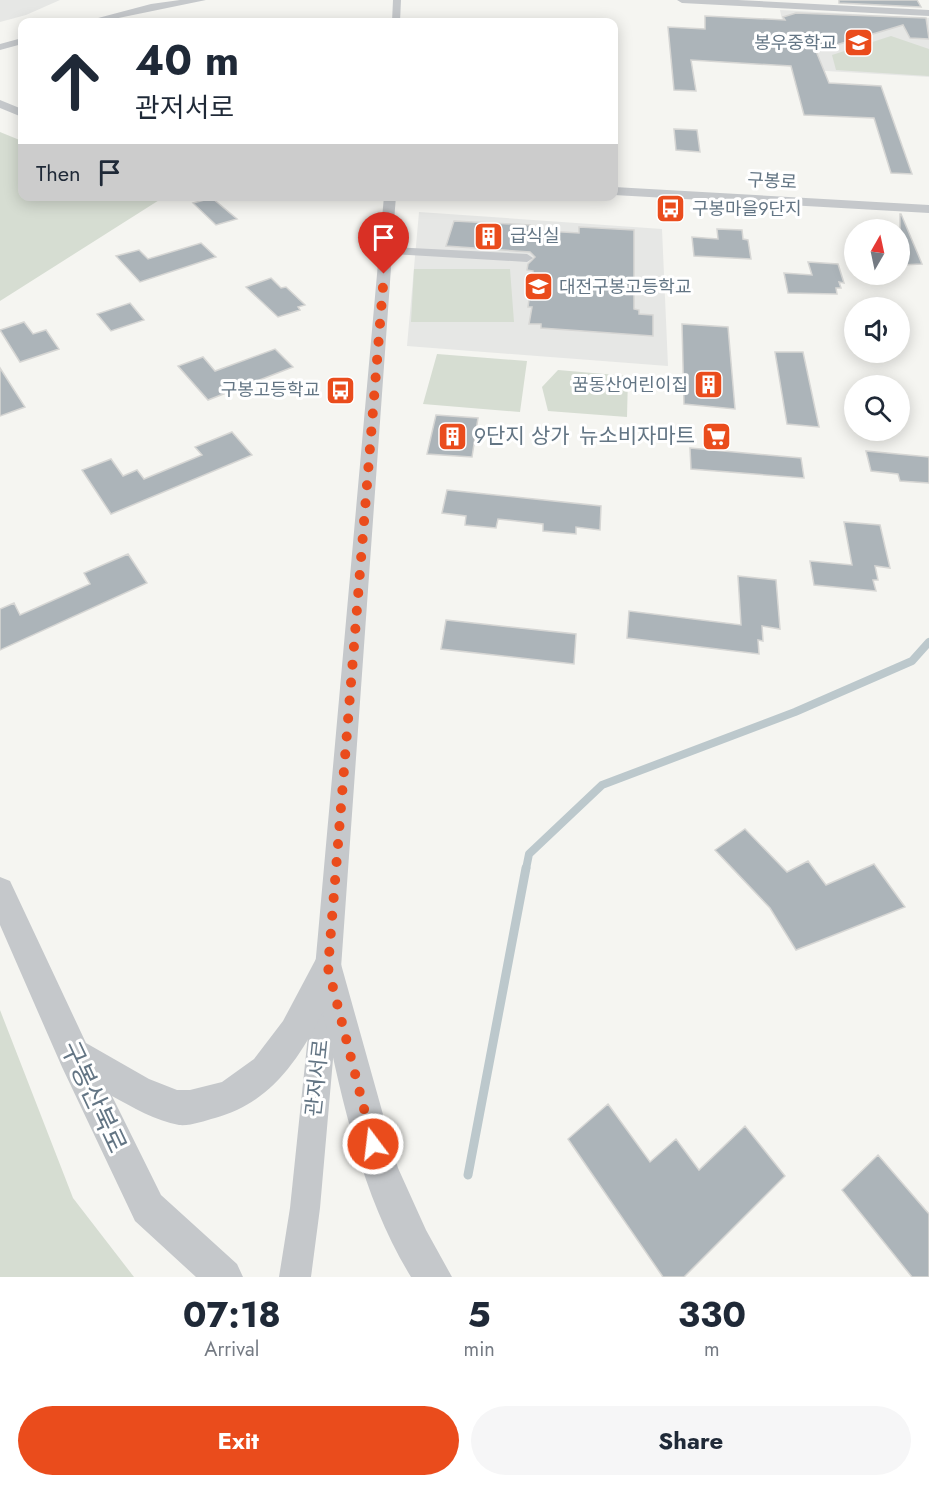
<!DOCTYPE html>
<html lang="en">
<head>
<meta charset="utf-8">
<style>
	body { margin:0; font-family:Jost,"Noto Sans KR",sans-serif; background:#f6f6f7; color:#1f2937; height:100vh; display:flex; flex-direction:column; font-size:22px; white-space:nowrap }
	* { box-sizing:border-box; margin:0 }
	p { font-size:20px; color:#747a83 }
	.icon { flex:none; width:33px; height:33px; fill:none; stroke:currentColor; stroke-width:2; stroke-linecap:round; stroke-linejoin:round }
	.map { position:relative; height:1277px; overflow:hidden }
	.sheet { display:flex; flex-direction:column; background:#fff; flex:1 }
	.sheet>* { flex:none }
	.hud { position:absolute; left:18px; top:18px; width:600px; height:183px; border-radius:12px; box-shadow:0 3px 15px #0003; background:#fff; color:#1f2937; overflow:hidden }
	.needle { width:39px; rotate:9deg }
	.controls { position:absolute; left:844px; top:219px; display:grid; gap:12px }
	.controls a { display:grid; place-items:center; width:66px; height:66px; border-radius:50%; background:#fff; box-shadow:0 3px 15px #0003; font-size:30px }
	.pin { position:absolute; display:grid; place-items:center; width:51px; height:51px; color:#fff; margin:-62px -26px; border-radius:50% 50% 50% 0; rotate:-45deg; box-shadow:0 0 6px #0007 }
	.pin .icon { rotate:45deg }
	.me { position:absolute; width:66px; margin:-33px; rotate:345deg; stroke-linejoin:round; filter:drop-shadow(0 0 4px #0008) }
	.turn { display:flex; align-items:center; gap:21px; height:126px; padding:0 18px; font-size:27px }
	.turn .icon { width:78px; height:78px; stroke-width:2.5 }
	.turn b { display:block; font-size:42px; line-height:51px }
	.then { display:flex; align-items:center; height:57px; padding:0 18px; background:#0003; gap:12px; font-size:22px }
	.eta { display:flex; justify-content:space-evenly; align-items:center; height:102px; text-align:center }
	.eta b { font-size:36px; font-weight:700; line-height:42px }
	.cta { display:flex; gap:12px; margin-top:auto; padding:12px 18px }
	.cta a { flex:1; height:69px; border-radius:36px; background:#ea4c1c; color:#fff; font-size:24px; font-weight:700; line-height:69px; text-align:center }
	.cta a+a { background:#f6f6f7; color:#1f2937 }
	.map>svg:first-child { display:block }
	.built { fill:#e6e7e5 }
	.green { fill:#d6ddd2 }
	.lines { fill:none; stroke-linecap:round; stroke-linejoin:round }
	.stream-far1 { stroke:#bcc8cc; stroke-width:8 }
	.stream { stroke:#bcc8cc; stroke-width:9 }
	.building { fill:#acb4b9; stroke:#d6d6d4; stroke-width:1.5 }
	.minor { fill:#c5c8cb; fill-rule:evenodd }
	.tertiary { fill:#c5c8cb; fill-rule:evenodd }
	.route { stroke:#ea4c1c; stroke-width:10; stroke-dasharray:0 18 }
	.labels { text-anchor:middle; stroke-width:6; stroke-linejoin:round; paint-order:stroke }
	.far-poi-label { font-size:18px; fill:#637584; stroke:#fff; text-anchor:end }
	.far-street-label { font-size:18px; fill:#637584; stroke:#fff }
	.poi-label { font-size:21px; fill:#637584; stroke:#fff; text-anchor:start }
	.street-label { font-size:21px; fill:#637584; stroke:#fff }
	.near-street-label { font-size:26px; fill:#637584; stroke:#fff }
</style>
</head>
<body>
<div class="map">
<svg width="929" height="1277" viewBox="0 0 929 1277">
	<rect width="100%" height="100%" fill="#f5f5f1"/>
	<!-- built -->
	<path class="built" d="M0,0H60L26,15L0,22Z
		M780,10L929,18V77L792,69Z
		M419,212L662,229L668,366L407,346Z"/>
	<!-- green -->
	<path class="green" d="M891,36L929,49V76L836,70L832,55Z
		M0,132L22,141V196L164,197L0,301Z
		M414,269H510L514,322H411Z
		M437,354L527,361L520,412L423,404Z
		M558,370L628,376L627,417L548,411L542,387Z
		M0,1010L73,1198L134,1277H0Z"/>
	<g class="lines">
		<!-- stream-far1 -->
		<path class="stream-far1" d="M526,869L529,854L602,785L795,712L912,661L929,642"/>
		<!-- stream -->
		<path class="stream" d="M468,1175L526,868"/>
	</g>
	<!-- building -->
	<path class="building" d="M839,0H917L921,7L839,3Z
		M796,13L926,18L929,39L910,38L903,25L816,51L829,83L881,86L912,174L891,173L874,118L804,115L791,66L691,60L696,91L674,90L668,27L705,29V16L785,20L783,17Z
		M674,129L697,130L700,152L676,150Z
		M212,198L237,219L216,225L193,203Z
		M900,214H901L922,264L900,265Z
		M454,221L530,225L529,230L579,233V227L634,230V309L639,310V314L653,315V336L541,328V324H529L532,307H528L533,271L527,270L528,264L535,257L530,252L446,246Z
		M717,229L742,230L743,239L748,240L751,259L694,256L692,237L718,239Z
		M201,243L216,257L140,282L116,256L139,250L148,259Z
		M808,262L838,264L844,283L839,282L841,288H836L837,294L788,293L784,273L812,275Z
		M271,278L281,288L286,287L305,305L298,307L300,310L278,317L246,287Z
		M130,303L144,320L111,331L97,314Z
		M24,322L33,334L46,330L59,349L20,362L0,330Z
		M682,324L728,327L735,409L684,404Z
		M275,349L293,367L208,400L178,366L203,357L215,371Z
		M775,352H803L819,427L787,424Z
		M0,368L25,407L0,416Z
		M436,415L478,418L472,457L427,454Z
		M232,432L252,455L111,514L82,470L111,459L123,476L137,470L144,479L202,455L195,447Z
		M690,448L801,458L804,478L691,469Z
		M866,451L929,457V483L900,481L898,474L871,471Z
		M447,490L601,506L600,530L576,527V534L543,531V524L498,519L496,528L465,525L466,516L442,513Z
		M844,522L880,525L890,568L875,566L878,580H873L876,591L814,585L810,561L852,565Z
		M128,554L147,583L0,650V609L14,603L20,615L90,584L84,573Z
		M738,576L776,580L780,629L762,626L763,641L758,640L759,654L627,638L629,611L741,625Z
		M446,620L576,634L574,664L441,649Z
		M745,829L787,872L808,861L826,885L874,864L905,907L796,950L770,908L715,850Z
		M608,1104L650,1162L676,1139L699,1170L745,1126L785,1176L684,1277H663L568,1139Z
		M878,1155L929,1214V1277H912L842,1190Z"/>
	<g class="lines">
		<!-- minor -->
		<path class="minor" d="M393,0H401L400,22H392Z
			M384,196H396L392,247L527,254L533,258L527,262L392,254L341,968L320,1208L311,1277H279L290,1208L315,968Z"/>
		<!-- tertiary -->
		<path class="tertiary" d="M180,0H206L99,22H83L151,4Z
			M677,0H738L929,10V16L682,3Z
			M22,38V44L0,50V44Z
			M0,100L22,109V117L0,108Z
			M614,187L929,205V213L614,195Z
			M0,877L10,881L86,1043L149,1079L177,1090H190L222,1082L254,1059L283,1021L317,957L328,952L339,957L398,1168L426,1230L452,1277H411C362,1197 343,1103 323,1012C298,1061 270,1103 215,1118C204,1121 191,1126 179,1125C156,1121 132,1107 112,1096L161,1195L237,1264L243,1277H196L135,1221L62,1067L0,925Z"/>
	</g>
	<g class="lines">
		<!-- route -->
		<path class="route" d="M373,1144L328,968L384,274"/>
	</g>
	<!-- icons -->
	<defs>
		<symbol id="school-square" viewBox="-11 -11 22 22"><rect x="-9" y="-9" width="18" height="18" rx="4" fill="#ea4c1c" stroke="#fff"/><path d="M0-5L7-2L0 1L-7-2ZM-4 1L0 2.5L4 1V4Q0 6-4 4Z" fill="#fff"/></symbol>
		<symbol id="bus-square" viewBox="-11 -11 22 22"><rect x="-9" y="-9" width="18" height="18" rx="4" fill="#ea4c1c" stroke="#fff"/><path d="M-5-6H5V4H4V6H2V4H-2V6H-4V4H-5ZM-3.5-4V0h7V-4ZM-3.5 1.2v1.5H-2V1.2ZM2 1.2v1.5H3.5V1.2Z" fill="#fff"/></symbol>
		<symbol id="building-square" viewBox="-11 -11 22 22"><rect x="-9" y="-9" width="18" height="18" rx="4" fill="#ea4c1c" stroke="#fff"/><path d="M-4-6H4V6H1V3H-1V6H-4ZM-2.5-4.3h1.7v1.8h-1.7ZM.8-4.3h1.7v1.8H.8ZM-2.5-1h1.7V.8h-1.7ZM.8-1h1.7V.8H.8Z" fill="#fff"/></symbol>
		<symbol id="supermarket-square" viewBox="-11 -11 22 22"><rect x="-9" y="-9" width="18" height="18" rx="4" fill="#ea4c1c" stroke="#fff"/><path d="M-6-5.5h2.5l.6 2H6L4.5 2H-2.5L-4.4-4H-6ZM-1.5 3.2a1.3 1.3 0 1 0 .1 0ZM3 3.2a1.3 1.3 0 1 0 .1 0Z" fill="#fff"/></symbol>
	</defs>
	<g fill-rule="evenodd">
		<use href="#school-square" x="842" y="26" width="33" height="33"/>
		<use href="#bus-square" x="654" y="192" width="33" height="33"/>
		<use href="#building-square" x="472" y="220" width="33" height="33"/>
		<use href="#school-square" x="522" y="270" width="33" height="33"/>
		<use href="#building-square" x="692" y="368" width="33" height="33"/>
		<use href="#bus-square" x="324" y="374" width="33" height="33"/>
		<use href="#building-square" x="436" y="420" width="33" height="33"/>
		<use href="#supermarket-square" x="700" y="420" width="33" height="33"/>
	</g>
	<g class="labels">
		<!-- far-poi labels -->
		<g class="far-poi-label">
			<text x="837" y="49">봉우중학교</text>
			<text x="692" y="215" text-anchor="start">구봉마을9단지</text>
			<text x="510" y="242" text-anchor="start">급식실</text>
			<text x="559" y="293" text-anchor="start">대전구봉고등학교</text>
			<text x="688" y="391">꿈동산어린이집</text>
			<text x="320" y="396">구봉고등학교</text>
		</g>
		<!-- far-street labels -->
		<g class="far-street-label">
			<text transform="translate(772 181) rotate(3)" y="6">구봉로</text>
		</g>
		<!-- poi labels -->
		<g class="poi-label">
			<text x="474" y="443">9단지 상가</text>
			<text x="695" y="443" text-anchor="end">뉴소비자마트</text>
		</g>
		<!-- street labels -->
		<g class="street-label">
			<text transform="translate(317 1078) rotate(-84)" y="7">관저서로</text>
		</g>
		<!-- near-street labels -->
		<g class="near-street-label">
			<text transform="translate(94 1097) rotate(65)" y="9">구봉산북로</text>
		</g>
	</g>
</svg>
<div class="controls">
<a><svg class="needle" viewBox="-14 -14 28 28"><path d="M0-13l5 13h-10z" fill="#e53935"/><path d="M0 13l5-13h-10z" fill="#747a83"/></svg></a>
<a><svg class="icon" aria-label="sound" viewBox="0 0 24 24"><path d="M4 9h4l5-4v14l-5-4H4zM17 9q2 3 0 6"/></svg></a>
<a><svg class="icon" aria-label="search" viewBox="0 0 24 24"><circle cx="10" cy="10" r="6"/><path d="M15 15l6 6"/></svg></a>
</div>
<div class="pin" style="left:384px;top:274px;background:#d93025"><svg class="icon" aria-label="arrive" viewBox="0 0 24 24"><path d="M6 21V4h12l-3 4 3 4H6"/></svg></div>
<svg class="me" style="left:373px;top:1144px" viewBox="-20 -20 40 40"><circle r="17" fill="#ea4c1c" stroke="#fff" stroke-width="3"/><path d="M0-11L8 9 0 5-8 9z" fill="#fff"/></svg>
<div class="hud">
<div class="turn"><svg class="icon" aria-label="ahead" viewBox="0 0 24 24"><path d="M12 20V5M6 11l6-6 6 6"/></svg><div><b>40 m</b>관저서로</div></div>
<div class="then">Then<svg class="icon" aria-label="arrive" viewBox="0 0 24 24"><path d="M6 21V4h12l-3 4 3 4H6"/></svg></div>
</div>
</div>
<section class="sheet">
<div class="eta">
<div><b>07:18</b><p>Arrival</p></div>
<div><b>5</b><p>min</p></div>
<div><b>330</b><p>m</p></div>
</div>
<div class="cta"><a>Exit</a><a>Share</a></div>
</section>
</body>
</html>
